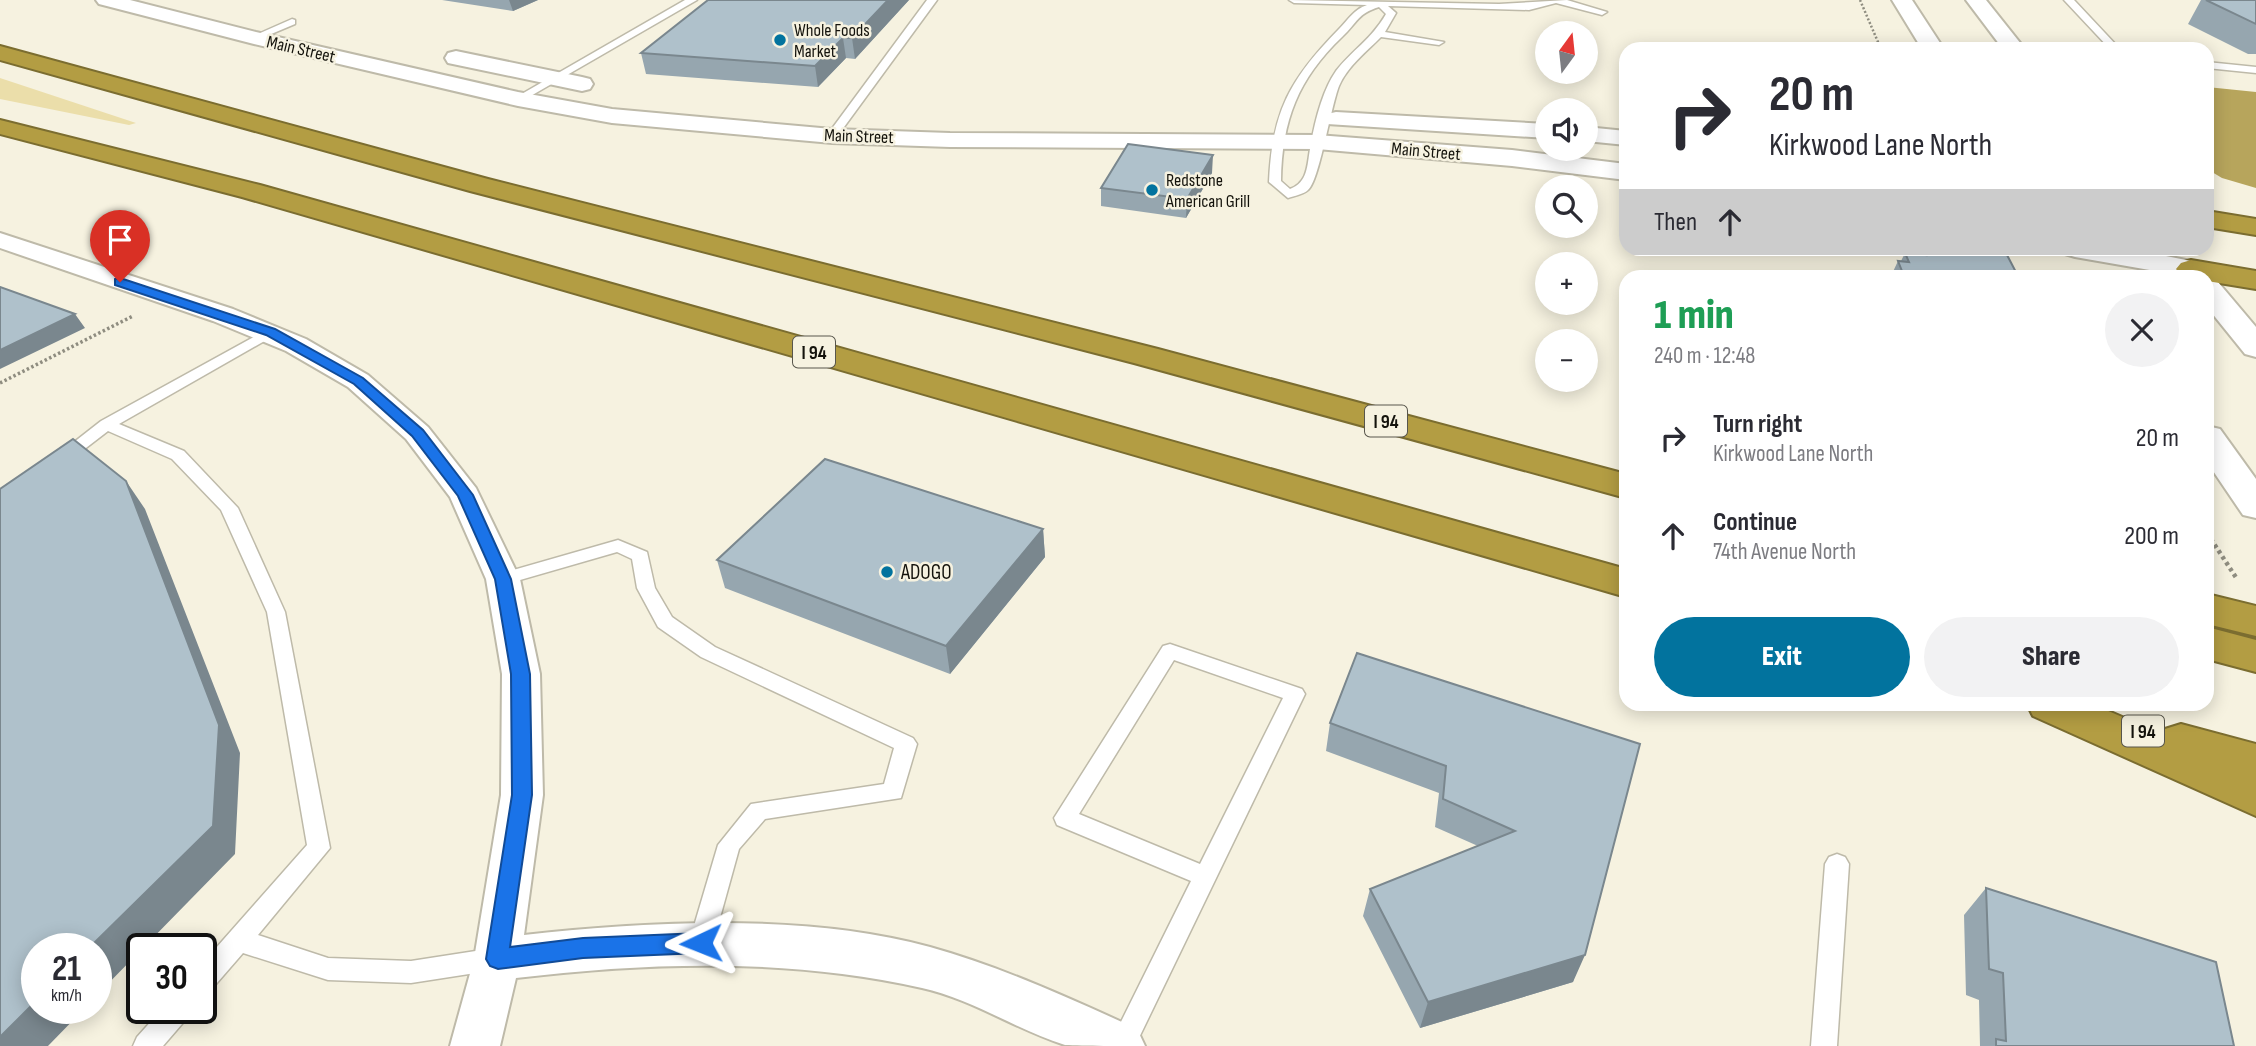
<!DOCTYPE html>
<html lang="en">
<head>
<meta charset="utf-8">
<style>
	body { margin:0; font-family:"Sofia Sans Condensed",sans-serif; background:#f2f2f3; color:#2b2b33; height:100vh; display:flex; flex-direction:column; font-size:26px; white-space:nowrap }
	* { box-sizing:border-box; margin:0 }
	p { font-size:23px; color:#7c7c81 }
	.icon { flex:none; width:38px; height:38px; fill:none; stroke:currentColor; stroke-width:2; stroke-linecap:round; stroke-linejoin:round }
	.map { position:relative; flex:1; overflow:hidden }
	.side { position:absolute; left:1619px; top:270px; width:595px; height:441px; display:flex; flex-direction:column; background:#fff; border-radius:21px; box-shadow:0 4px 18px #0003 }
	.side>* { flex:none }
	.guide { position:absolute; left:1619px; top:42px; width:595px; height:214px; border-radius:21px; box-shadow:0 4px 18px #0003; background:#fff; color:#2b2b33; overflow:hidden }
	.needle { width:46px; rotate:15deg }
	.buttons { position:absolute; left:1535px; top:21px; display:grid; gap:14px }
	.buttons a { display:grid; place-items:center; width:63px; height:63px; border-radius:50%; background:#fff; box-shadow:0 4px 18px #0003; font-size:35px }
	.speed { position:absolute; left:21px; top:933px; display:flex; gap:14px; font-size:35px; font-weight:700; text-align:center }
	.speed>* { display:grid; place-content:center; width:91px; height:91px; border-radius:50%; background:#fff; box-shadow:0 4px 18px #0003; line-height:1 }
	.speed small { font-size:18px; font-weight:400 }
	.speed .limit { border:4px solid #111; border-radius:10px; background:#fff; color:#111 }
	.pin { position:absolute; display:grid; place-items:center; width:60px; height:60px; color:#fff; margin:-72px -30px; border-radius:50% 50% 50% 0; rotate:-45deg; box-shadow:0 0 7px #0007 }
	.pin .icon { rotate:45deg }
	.me { position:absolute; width:77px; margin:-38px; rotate:268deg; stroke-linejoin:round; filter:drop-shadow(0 0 5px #0008) }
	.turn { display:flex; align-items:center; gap:24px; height:147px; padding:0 35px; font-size:32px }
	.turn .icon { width:91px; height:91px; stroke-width:2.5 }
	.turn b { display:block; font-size:49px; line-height:60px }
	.then { display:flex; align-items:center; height:66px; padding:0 35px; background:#0003; gap:14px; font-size:26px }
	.round { display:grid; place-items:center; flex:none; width:74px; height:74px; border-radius:37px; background:#f2f2f3 }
	.headline { display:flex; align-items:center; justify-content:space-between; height:119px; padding:0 35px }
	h1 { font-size:42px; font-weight:800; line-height:52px; color:#1e9e55 }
	.primary-button { display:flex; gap:14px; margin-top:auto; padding:14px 35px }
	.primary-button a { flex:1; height:80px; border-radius:42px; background:#02739e; color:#fff; font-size:28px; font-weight:800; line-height:80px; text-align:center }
	.primary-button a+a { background:#f2f2f3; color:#2b2b33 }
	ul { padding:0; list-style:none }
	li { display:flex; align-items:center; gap:21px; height:98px; padding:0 35px }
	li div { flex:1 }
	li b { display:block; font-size:26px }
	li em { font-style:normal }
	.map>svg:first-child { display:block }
	.green { fill:#ebdeaa }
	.water { fill:#b7a55c }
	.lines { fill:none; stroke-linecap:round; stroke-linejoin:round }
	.lane-casing { stroke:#bebaa9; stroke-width:3 }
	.street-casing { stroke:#bebaa9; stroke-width:4 }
	.secondary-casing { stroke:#bebaa9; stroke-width:4 }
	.highway-casing { stroke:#7b6d30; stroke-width:4 }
	.path-far2 { stroke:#8f8d80; stroke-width:2.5; stroke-dasharray:2 2; stroke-linecap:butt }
	.path-far1 { stroke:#8f8d80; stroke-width:3.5; stroke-dasharray:2.5 2.5; stroke-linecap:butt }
	.path { stroke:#8f8d80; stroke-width:4.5; stroke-dasharray:3.5 3.5; stroke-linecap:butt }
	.lane { fill:#fff; fill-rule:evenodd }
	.street { fill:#fff; fill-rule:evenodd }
	.secondary { fill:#fff; fill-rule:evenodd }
	.highway { fill:#b39d43; fill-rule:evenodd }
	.wall { fill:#96a6af }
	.shaded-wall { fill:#7a878e }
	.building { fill:#afc1cb; stroke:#7a878e; stroke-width:2 }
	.route { fill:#1a73e8; stroke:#114b97; stroke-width:2 }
	.poi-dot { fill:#02739e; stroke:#f6f2e0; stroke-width:2.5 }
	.labels { text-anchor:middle; stroke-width:5; stroke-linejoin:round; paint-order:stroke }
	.far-poi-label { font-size:18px; fill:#14130c; stroke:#f6f2e0; text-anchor:start }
	.far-street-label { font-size:18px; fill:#14130c; stroke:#f6f2e0 }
	.shield { fill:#f6f2e0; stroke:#58564c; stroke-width:2 }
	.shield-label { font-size:19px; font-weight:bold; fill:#14130c }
	.poi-label { font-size:21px; fill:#14130c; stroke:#f6f2e0; text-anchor:start }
</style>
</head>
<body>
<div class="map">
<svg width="2256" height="1046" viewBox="0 0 2256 1046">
	<rect width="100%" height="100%" fill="#f6f2e0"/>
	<!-- green -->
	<path class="green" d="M0,78L136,123L129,125L0,99Z"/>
	<!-- water -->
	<path class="water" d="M2207,87L2256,92V188L2222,178L2207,169Z"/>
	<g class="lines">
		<defs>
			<path id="lane" d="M685,0H697L522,101L513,99Z
				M927,0H937L836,138H828V134Z
				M1289,0L1499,4L1567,0L1607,12L1602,15L1556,3L1529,10L1388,6L1396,13L1385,32L1444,42L1439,45L1381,37C1366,52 1347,67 1339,86C1331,106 1319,182 1308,190C1304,194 1294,196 1288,198L1269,182C1272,111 1290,79 1339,29C1349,19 1353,10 1367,5L1294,3ZM1379,7L1386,14C1371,40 1352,50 1336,71C1322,91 1314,125 1310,149C1307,166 1308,182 1290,189L1281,181C1282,120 1298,79 1342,37C1358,22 1357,14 1379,7Z
				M2064,0H2074L2120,49H2110Z
				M292,19L295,20V24L257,40L249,38Z
				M2207,62L2256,67V73L2207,68Z
				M270,328L277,332L275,335L119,424L184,451L238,508L285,612L330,848L258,935L328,958L411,961L495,948L504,951L507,959L504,967L495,970L411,983L328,980L243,953L210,991L201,995V965L307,845L267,612L221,510L172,459L108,431L69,461H57L55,457L101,421Z
				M618,540L647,552L655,588L672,617L715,647L913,738L917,744L901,798L765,819L739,849L713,943L710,951L701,954L692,951L689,943L718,845L751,804L884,784L894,748L701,657L658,627L637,588L632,559L617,552L503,585L496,583L494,579L496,575Z
				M1170,644L1302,689L1305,694L1135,1046H1109L1191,881L1057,825L1054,818L1163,646ZM1174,660L1283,698L1200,864L1079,814Z
				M1837,854L1845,857L1849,864L1837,1046H1811L1825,864L1829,857Z
				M163,1008H192L188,1017L163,1046H133L137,1037Z"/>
			<path id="street" d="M0,233L233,309L306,339L368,375L428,427L476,488L520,579L540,674L543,795L524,935C649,921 807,913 930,947C999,966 1072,999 1137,1029L1145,1046C1125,1046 1082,1046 1065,1045C1017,1030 972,999 922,988C788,958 651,962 516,978L500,1046H450L474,959L501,795L502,674L486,579L450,497L406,439L348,387L286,351L213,321L0,248Z"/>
			<path id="secondary" d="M96,0H130L256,32L518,92L612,109L832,129L950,133L1317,135L1512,150L1626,164V180L1512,166L1317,149L950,147L832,143L612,123L518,106L254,44L99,4Z
				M1892,0H1912L1944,49H1922Z
				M1966,0H1986L2025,49H2003Z
				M456,51L582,77L590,79L593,84L590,89L582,91L448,63L445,58L448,53Z
				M1336,112L1547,124V138L1327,124L1324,119L1327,114Z
				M1586,127L1626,131V145L1586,141Z
				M2061,248H2126L2201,263L2206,269L2201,275L2184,276L2075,257L2065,254Z
				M2207,279L2218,282L2256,327V357L2245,354L2207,307Z
				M2207,426L2220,429L2256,479V518L2243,515L2207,462Z"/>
			<path id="highway" d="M0,46L488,179L1158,349L1626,474V498L1134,363L470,191L0,60Z
				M0,120L260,185L1626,569V597L242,197L0,134Z
				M2207,211L2256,219V235L2207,227Z
				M2191,260L2256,271V289L2207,281V276L2181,275L2176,269L2181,263Z
				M2207,594L2256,606V636L2207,624Z
				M2207,627L2256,640V672L2207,659Z
				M2027,704H2092L2162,734L2165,729L2181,724L2256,744V816L2033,716Z"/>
		</defs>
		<!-- lane casing -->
		<use href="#lane" class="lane-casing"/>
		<!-- street casing -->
		<use href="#street" class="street-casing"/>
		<!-- secondary casing -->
		<use href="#secondary" class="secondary-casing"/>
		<!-- highway casing -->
		<use href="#highway" class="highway-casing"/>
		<!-- path-far2 -->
		<path class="path-far2" d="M1860,0L1881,49"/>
		<!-- path-far1 -->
		<path class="path-far1" d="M2043,273V276
			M0,383L133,316"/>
		<!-- path -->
		<path class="path" d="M2207,533L2237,579"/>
		<!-- lane -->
		<use href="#lane" class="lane"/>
		<!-- street -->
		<use href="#street" class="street"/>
		<!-- secondary -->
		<use href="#secondary" class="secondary"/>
		<!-- highway -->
		<use href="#highway" class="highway"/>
	</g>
	<!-- wall -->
	<path class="wall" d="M442,0H538L513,11Z
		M708,0H909L855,59L846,58L818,87L646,74L641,53Z
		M2201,0H2256V54H2248L2188,24Z
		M1212,173L1186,218L1101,206V188Z
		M1920,248H1948L2018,276H1891L1898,261H1901L1905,253L1918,254Z
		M1043,529L1045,557L950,674L725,588L717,560Z
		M1330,723L1640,744L1573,982L1420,1028L1363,916L1370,889L1478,846L1435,827L1439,793L1326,751Z
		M1986,888L2234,1046H1980L1979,1000L1966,995L1964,915Z"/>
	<!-- shaded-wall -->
	<path class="shaded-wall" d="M509,0H538L513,11Z
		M888,0H909L855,59L852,38Z
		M843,38L846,58L818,87L815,66Z
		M1213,155L1212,173L1186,218L1187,199Z
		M75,314L85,328L0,369V350Z
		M126,481L145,509L240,753L235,854L96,996V948H89Z
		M1043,529L1045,557L950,674L946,646Z
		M1585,955L1573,982L1420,1028L1428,1002Z
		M37,1000V1008H85L48,1046H0V1037Z"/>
	<!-- building -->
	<path class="building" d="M708,0H888L852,38H843L815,66L641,53Z
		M2206,0H2256V24Z
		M1128,144L1213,155L1187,199L1101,188Z
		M1923,248H1948L2007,255L2018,276H1904L1898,261L1909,262L1905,253L1926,255Z
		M0,287L75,314L0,350Z
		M73,439L126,481L219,725L213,826L89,948H37V1000L0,1037V489Z
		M825,459L1043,529L946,646L717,560Z
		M1357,653L1640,744L1585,955L1428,1002L1370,889L1515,831L1443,799L1446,766L1330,723Z
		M1986,888L2216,962L2234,1046H1996V1039L2006,1041L2003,973L1989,969Z"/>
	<!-- route -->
	<path class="route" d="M120,278L275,329L363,378L423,430L473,495L511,579L530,674L532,795L510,947L583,938L701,933L709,936L712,943L709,951L701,953L583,958L498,969L490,966L486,959L512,795L511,674L495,579L458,496L412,436L354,384L266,335L115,285V279Z"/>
	<!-- markers -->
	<g class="poi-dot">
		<circle cx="780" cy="40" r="7"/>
		<circle cx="1152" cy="190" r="7"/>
		<circle cx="887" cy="572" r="7"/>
	</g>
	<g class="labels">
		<!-- far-poi labels -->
		<g class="far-poi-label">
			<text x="794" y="36">Whole Foods<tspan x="794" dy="21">Market</tspan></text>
			<text x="1166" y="186">Redstone<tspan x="1166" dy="21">American Grill</tspan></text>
		</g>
		<!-- far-street labels -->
		<g class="far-street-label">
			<text transform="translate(301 49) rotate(13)" y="6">Main Street</text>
			<text transform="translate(859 136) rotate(2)" y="6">Main Street</text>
			<text transform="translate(1426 151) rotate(5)" y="6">Main Street</text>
		</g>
		<!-- shield labels -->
		<g class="shield">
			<rect x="793" y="336.5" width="42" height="31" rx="5"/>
			<rect x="1365" y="405.5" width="42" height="31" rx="5"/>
			<rect x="2122" y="715.5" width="42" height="31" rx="5"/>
		</g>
		<g class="shield-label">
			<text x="814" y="359">I 94</text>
			<text x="1386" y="428">I 94</text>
			<text x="2143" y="738">I 94</text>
		</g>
		<!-- poi labels -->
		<g class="poi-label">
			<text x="901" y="579">ADOGO</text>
		</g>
	</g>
</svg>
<div class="buttons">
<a><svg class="needle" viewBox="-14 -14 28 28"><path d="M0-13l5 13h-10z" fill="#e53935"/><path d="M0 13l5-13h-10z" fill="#7c7c81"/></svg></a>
<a><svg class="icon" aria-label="sound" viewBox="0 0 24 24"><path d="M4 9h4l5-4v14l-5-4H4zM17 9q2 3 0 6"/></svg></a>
<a><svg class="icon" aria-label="search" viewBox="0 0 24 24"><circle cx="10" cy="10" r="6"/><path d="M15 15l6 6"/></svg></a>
<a>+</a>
<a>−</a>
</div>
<div class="speed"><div>21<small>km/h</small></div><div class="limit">30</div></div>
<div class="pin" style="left:120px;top:282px;background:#d93025"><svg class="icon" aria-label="arrive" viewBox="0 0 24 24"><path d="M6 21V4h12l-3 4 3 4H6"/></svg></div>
<svg class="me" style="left:701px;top:943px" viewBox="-20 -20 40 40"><path d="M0-17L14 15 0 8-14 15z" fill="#1a73e8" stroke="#fff" stroke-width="4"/></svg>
<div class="guide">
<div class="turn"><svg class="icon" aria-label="right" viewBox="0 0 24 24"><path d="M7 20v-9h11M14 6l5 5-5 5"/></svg><div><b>20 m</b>Kirkwood Lane North</div></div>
<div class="then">Then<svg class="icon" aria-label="ahead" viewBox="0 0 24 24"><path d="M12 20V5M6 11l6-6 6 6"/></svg></div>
</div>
<section class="side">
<div class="headline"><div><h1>1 min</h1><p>240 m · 12:48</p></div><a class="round"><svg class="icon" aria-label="close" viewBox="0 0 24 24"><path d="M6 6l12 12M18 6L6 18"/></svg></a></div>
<ul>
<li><svg class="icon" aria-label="right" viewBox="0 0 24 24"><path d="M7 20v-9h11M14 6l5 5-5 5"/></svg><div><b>Turn right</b><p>Kirkwood Lane North</p></div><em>20 m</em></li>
<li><svg class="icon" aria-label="ahead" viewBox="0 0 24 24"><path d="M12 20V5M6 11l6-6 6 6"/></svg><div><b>Continue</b><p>74th Avenue North</p></div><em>200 m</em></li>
</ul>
<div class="primary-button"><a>Exit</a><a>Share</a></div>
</section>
</div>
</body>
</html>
